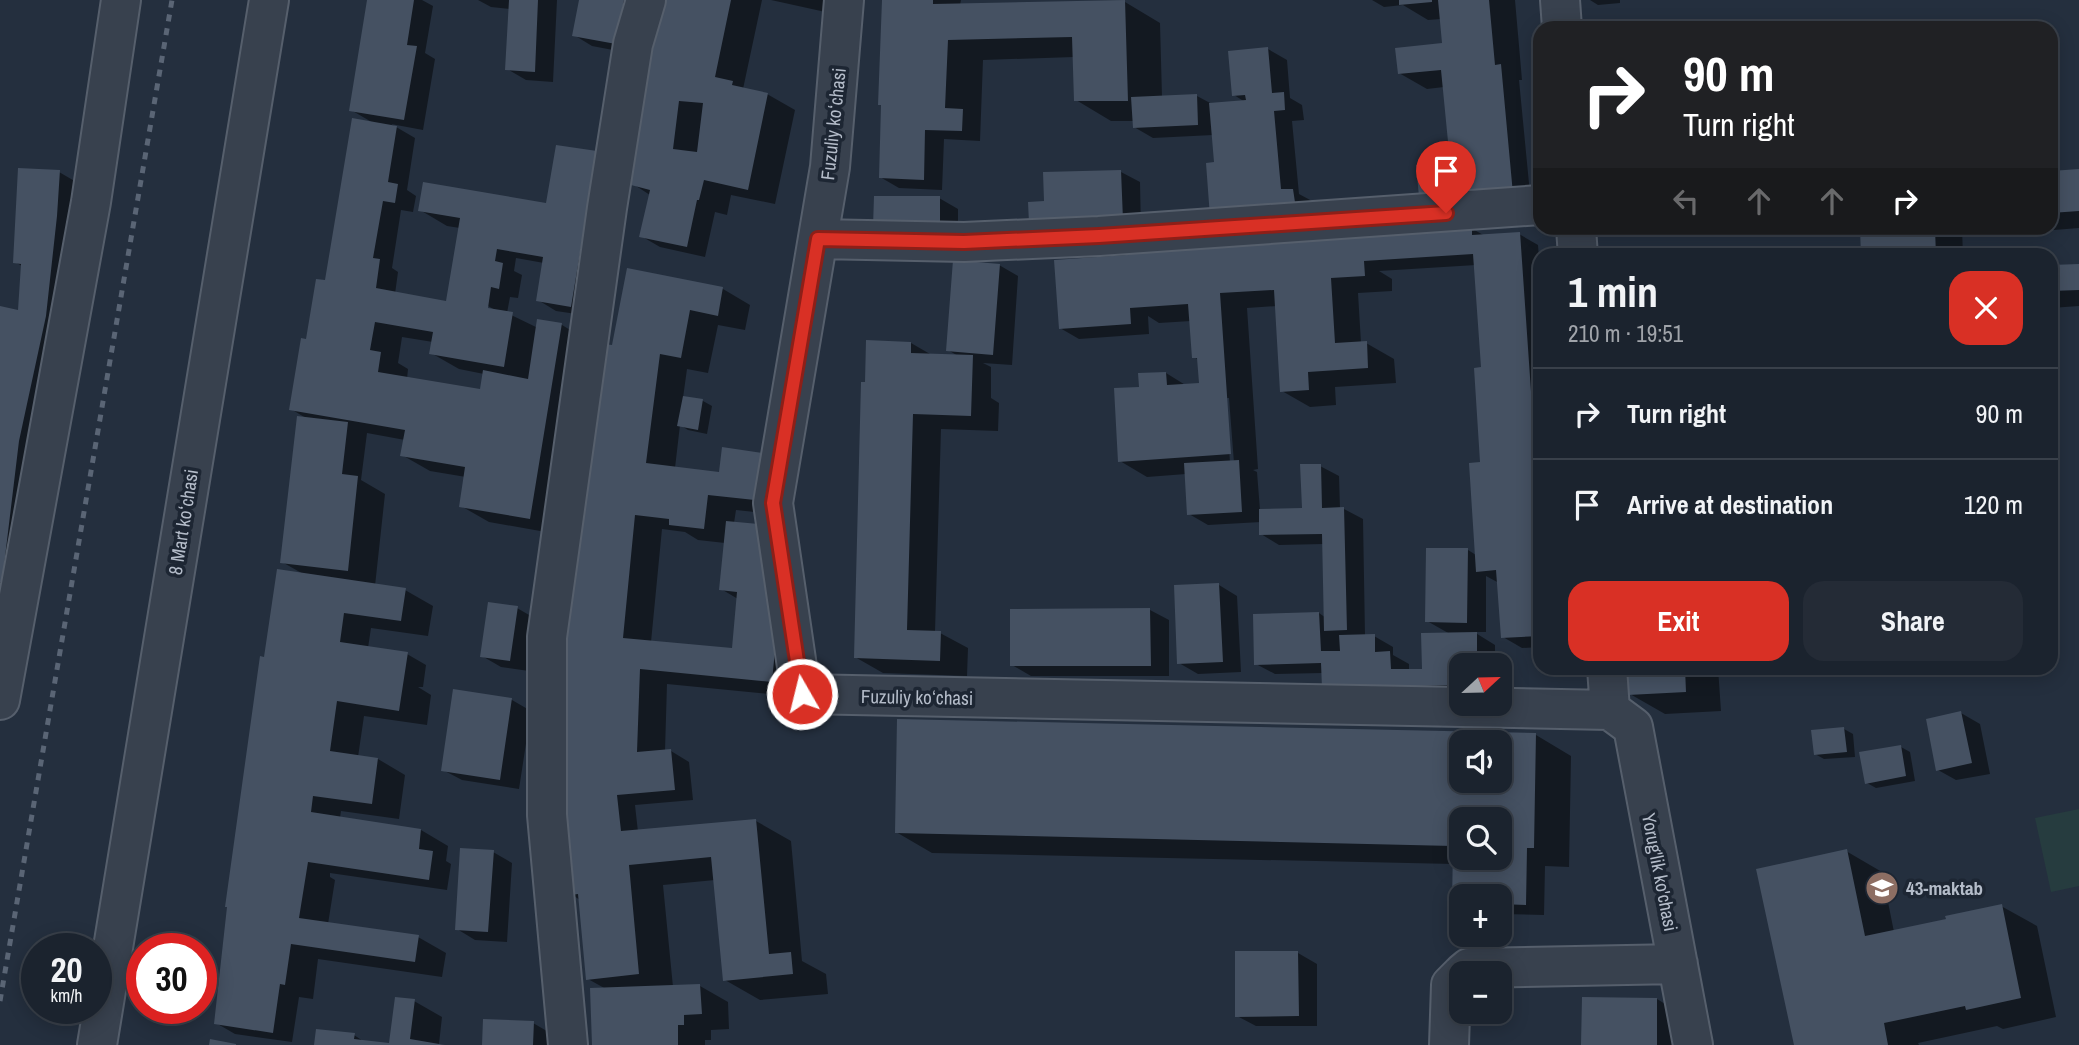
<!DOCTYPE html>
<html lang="en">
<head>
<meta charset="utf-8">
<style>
	body { margin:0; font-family:"Archivo Narrow",sans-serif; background:#242b36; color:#f1f3f6; height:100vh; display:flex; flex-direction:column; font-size:26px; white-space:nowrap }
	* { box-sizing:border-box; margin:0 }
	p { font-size:23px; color:#a0a4aa }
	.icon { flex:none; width:38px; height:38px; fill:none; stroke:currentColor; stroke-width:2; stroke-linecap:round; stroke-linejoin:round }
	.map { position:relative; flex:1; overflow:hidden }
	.side { position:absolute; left:1533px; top:248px; width:525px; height:427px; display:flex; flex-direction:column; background:#1b232e; border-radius:21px; box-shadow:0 4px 18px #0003,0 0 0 2px #39404a }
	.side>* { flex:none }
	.guide { position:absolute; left:1533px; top:21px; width:525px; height:214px; border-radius:21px; box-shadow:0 4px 18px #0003,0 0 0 2px #39404a; background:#202124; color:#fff; overflow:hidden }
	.needle { width:46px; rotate:68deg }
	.controls { position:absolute; left:1449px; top:653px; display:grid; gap:14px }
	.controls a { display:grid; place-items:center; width:63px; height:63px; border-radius:14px; background:#1b232e; box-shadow:0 4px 18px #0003,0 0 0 2px #39404a; font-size:35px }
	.speed { position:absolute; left:21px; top:933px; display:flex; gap:14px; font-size:35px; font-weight:700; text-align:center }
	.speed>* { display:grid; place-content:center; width:91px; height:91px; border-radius:50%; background:#1b232e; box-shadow:0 4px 18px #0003,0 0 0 2px #39404a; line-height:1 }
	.speed small { font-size:18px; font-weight:400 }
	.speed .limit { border:10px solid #d22; background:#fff; color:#111 }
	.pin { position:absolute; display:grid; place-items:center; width:60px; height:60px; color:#fff; margin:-72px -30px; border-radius:50% 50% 50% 0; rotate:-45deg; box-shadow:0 0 7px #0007 }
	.pin .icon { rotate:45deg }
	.me { position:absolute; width:77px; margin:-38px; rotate:352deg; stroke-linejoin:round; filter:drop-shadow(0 0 5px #0008) }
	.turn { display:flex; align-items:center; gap:24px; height:147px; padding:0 35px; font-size:32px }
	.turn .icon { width:91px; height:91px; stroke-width:2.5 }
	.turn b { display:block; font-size:49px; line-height:60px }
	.lanes { display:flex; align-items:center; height:66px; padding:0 35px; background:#0003; justify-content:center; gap:35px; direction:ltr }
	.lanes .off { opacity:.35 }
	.round { display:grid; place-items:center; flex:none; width:74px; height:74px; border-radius:21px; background:#242b36 }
	.head { display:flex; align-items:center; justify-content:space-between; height:119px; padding:0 35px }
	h1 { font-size:42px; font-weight:700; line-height:52px }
	.action { display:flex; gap:14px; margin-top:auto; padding:14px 35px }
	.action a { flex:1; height:80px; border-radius:21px; background:#d93025; color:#fff; font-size:28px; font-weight:700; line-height:80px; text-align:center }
	.action a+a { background:#242b36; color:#f1f3f6 }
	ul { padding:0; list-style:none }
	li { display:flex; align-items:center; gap:21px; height:91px; padding:0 35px; border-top:2px solid #39404a }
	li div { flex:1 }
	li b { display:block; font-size:26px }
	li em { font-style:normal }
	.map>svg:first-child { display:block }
	.green { fill:#263c3f }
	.shadow { fill:#0007; fill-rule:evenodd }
	.building { fill:#455162; fill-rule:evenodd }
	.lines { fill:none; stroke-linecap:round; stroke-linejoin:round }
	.minor-casing { stroke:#565f6c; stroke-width:42 }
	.minor { stroke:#38414e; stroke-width:38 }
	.rail { stroke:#5a6575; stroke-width:5; stroke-dasharray:7 7; stroke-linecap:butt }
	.route-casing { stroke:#8d1f18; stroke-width:18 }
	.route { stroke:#d93025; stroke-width:12 }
	.labels { text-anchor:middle; stroke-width:7; stroke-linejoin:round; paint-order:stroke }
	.street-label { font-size:19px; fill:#b4bcc9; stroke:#1d2633 }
	.poi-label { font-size:19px; font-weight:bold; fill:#b4bcc9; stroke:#1d2633; text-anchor:start }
</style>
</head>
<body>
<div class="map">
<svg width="2079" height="1045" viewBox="0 0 2079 1045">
	<rect width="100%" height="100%" fill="#242f3e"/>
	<!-- green -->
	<path class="green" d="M2079,809V886L2051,892L2035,818Z"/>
	<!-- shadow -->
	<path class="shadow" d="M369,0H422L433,6L425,53L435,59L423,130L391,124L415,138L407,190L416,196L413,212L401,210L392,268L398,272L395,294L447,303L460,228L447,226L420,210L548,205L596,153L590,316L556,311L538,300L544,263L516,258L514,271L522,275L518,298L510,297L507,313L538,328L539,321L562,325L580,336L557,534L489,522L461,506L466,477L430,471L402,455L405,440L367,433L361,480L385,494L375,586L405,590L433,606L428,636L371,628L368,648L407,654L426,665L423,687H418L431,695L427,725L364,716L358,757L378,759L405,775L399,819L341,811L340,818L421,830L448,846L446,861L451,864L447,890L330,873V877L335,880L328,924L418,937L446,953L442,977L318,959L313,999L299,997L292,1042L235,1034L216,1023L265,659L305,575L282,562L309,420L291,409L308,341L333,283L375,124L351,110ZM481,302L495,310H488ZM402,337L433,342L431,353L459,369L484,374L481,391L407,379L408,369L398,363Z
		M478,0H557L553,82L526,80L507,69L510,9L491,7Z
		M581,0H631L634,54L592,46L574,35Z
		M665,0H762L743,89L767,94L795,110L775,204L731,195L727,215L715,212L705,257L660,247L641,236L650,195L633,184Z
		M771,0H832L830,13Z
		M884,0H961L960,5L1125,2L1160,23L1162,97L1197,96L1212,104L1245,102L1234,95L1268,49L1287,60L1290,98L1302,105L1304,120L1292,121L1299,194L1312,201L1314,219L1216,164L1213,135L1153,138L1134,127V121H1111L1076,100L1074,57L983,60L980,141L944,139L942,190L899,188L880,177Z
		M1372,0H1515L1522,80H1519L1531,204L1452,163L1444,87L1427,89L1399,73L1444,45L1441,19L1428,20L1403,5L1384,7Z
		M1590,0H1620V3L1598,5Z
		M2079,171V228L2029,232L2021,228H2051V173Z
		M59,172L78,183L0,702V308L27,314L22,266L15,262Z
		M1121,172L1140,182L1141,230L1046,203Z
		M939,198L958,209V238L894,237Z
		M1471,228L1485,236L1519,234L1538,245L1540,273V647L1522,648L1503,637L1499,583L1486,576V632H1474L1495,645V665H1461V695L1342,698L1323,673L1275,674L1256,664L1319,613L1326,618L1324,544L1279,545L1261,534V522L1208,525L1189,514L1186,474L1147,477L1120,461L1141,388L1166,373L1187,386L1201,385L1199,360L1194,357L1191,321L1159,323L1148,316L1149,334L1079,339L1060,328L1056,261ZM1476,265L1487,369L1476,555L1468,550L1427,621L1450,634L1424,670L1409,671V664L1393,655V647L1374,636H1365L1363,519L1344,509H1340L1339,476L1320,466L1303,509L1260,510L1257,472L1253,470L1258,469L1247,308L1277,306L1282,391L1310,407L1336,405L1335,387L1396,383L1394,359L1366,343H1361L1358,293L1392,291V279L1379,271ZM1226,398H1229L1234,463H1230Z
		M1599,228H1638V230L1606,232Z
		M1862,228H1962L1963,256H1863Z
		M999,265L1018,276L1012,365L983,363L991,367V398L999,403L998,431L941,429L935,632L940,633L968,648L967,676L883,673L855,657L911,343L930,354L958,356L948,350Z
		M2079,266V306L2051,308V267Z
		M723,289L750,305L745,330L718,325L708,373L687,369L683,398L703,401L712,406L707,434L688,430L680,425L675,468L720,474L797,471L792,516L736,510L734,523L783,588L808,602L800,697L667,684L665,751H671L689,762L693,800L635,805L638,832L756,821L791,841L802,961L826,974L828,994L760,1000L725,980L715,880L663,885L673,987L700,986L728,1002L729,1029L711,1030V1040H705V1045H594L606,989L588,979L580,900L571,894L565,664L614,347ZM662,529L685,532L698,540L725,543L721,589L738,599L733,650L651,642Z
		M1219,585L1237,596L1241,672L1198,674L1179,663Z
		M517,608L536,619L529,671L501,667L482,656Z
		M1150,610L1169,620V676H1031L1012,665Z
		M1628,668H1718L1721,711L1665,714L1630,694Z
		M455,691L512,700L531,711L519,789L462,780L443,770Z
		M1961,713L1980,724L1990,774L1956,780L1938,770Z
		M898,721L1536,735L1571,756L1569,867L1545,866L1544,915L1500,914V896H1461V907L1453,902L1454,864L932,853L896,832ZM1461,742H1500V780H1461ZM1461,819H1500V858H1461Z
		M1844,729L1853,734L1855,757L1824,759L1815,754Z
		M1901,747L1910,752L1915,781L1876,788L1867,783Z
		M1846,851L1882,872L1894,932L2001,906L2037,926L2056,1017L2003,1029L1997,1026L1918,1043L1919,1045H1796Z
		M493,852L512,863L507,942L475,940L457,929Z
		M1298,953L1317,964V1026H1256L1237,1016Z
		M1657,999L1675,1010V1045H1583Z
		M414,1001L442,1017L439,1044L444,1045H316L354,1035L363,1041L391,1045Z
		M533,1023L552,1034L551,1045H483Z"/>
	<!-- building -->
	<path class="building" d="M367,0H414L407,45L417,46L404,120L349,111Z
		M509,0H538L535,72L505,70Z
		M579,0H624L616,44L572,36Z
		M663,0H731L715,77L733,81L732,85L768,93L748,190L704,180L699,200H697L687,247L639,237L650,190L631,185L650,63ZM679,101L703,103L697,152L673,149Z
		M882,0H933V4L1125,0L1128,101H1074L1072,37L948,40L945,108L963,109L962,131L925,130L924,180L879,178L881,105H878Z
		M1399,0H1432V2L1399,5Z
		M1438,0H1489L1495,65L1501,64L1513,194L1420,207L1416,165L1450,162L1441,70L1398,74L1395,48L1442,43Z
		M1268,47L1272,93L1284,92L1285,110L1274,111L1281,189H1293L1296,209L1210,217L1206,163L1214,162L1209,103L1246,100L1245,95L1232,96L1228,51Z
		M1197,94L1198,125L1133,128L1131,97Z
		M352,118L397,126L388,182L398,184L395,203L383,201L373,258L380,259L376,288L446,301L460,218L418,211L423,182L546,203L556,145L597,151L571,307L536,301L543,257L497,249L495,261L503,263L499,289L491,287L488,308L513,312L504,367L429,354L433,332L375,322L370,350L381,352L378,372L480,389L483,370L528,379L537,319L562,323L530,519L459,507L465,467L400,456L405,430L289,410L301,338L306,339L316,279L325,280Z
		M18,168L60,170L57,216L46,316L19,441L2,582H0V306L18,310L21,264L13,263Z
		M2079,169V211L2051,213V171Z
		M1121,170L1123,220L1029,223L1028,202L1044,201L1043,172Z
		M874,196H940V228L873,227Z
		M1472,226V235L1520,232L1540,522V636L1501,638L1496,570L1476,572L1469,463L1480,462L1474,368L1481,367L1473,254L1364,261L1365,276L1331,278L1335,343L1367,341L1368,368L1308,372L1309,390L1280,392L1274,290L1220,293L1231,454L1118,462L1114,388L1139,387L1138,373L1166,372L1167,385L1199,383L1197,358H1192L1188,304L1130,308L1131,324L1059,329L1054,260L1126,255L1125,242Z
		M1860,228H1935L1936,256H1861Z
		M953,260L1000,264L993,355L946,351Z
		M2079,264V290L2051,291V265Z
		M627,268L723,287L718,316L690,310L681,358L660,354L646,463L719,472L722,447L770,454L764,501L708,495L704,529L669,525V519L635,515L623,638L732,648L737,592L719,590L726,521L769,525L764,583L781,585L772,682L640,669L637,752L671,749L675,790L617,795L621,831L756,819L769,954L791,952L793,974L723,981L711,857L629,865L639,974L586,980L578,894L570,895L557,759L564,662L604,344L612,345Z
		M866,340L911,342V353L973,355L971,416L913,414L907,630L941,631L940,661L854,658L861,382H865Z
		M683,396L703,399L698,430L677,426Z
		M297,416L348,422L342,474L358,476L348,571L280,563Z
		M1239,460L1242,512L1187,515L1184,463Z
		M1300,464H1321L1322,508L1344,507L1347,630L1324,631L1322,534L1259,535V509L1302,508Z
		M1426,548H1468L1467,623L1425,622Z
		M277,569L406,588L401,621L344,613L340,642L408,652L399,711L337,701L330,751L378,758L372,804L313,796L311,812L421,829L419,849L433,851L429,880L308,862L299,918L419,935L415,962L291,944L285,985L280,984L273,1033L214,1024L227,907H225L260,656L264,657Z
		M1219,583L1223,662L1177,664L1174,585Z
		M488,602L518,606L510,661L480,657Z
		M1150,608L1151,666H1010V609Z
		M1319,612L1321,651H1340L1339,635L1375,634V652L1390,651L1391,669H1422L1421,633L1477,632V661H1459L1460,685L1322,688L1321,663L1254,665L1253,614Z
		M1626,668H1685L1686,692L1628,695Z
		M453,689L512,698L500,780L441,771Z
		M1961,711L1972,763L1936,771L1926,719Z
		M897,719L1536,733L1534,848H1527L1526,905L1500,904V896H1461V904L1452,903L1453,846L895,833ZM1461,742H1500V780H1461ZM1461,819H1500V858H1461Z
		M1844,727L1847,752L1814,755L1811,730Z
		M1901,745L1906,776L1865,784L1859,752Z
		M460,848L494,850L488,932L455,930Z
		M1847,849L1865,936L1946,919L1945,916L2002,904L2021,998L1966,1010L1965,1006L1884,1023L1888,1045H1794L1756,869Z
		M1235,951H1298L1299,1016L1235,1017Z
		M700,984L702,1014L684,1015V1025H678V1045H592L590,988Z
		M395,997L415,999L410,1039L445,1045H314L316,1029L355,1033L354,1039L389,1043Z
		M1582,997L1657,998V1045H1581Z
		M483,1019L534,1021L533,1045H482Z
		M210,1039L236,1044V1045H209Z"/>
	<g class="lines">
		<defs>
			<path id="minor" d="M844,0L830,167L773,503L801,694L1610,710L1607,668
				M1560,0L1562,28
				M1576,228L1578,256
				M818,239L964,242L1099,236L1540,205
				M0,700L91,202L121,0
				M1610,710L1633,727L1693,1045
				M1463,973L1469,968L1678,964
				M97,1045L269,0
				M568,1045L547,815V637L607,208L633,44L646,0
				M1449,1045L1451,985L1461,975"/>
		</defs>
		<!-- minor casing -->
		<use href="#minor" class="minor-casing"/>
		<!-- minor -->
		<use href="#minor" class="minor"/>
		<!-- rail -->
		<path class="rail" d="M0,1001L172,0"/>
	</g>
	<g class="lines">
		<defs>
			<path id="route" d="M802,694L773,503L818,239L964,242L1099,236L1446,213"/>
		</defs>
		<!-- route casing -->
		<use href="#route" class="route-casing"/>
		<!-- route -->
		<use href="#route" class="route"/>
	</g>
	<!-- icons -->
	<defs>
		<symbol id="school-disc" viewBox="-11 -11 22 22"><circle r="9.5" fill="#8d6e63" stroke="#1d2633"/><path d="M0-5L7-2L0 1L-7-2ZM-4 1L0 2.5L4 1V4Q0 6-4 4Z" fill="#fff"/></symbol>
	</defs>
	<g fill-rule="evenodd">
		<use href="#school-disc" x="1863" y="869" width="38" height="38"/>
	</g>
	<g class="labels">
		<!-- street labels -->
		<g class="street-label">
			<text transform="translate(833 124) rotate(-84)" y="7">Fuzuliy koʻchasi</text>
			<text transform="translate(183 522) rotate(-81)" y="7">8 Mart koʻchasi</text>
			<text transform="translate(917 697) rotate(1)" y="7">Fuzuliy koʻchasi</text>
			<text transform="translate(1660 872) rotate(79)" y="7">Yorug'lik ko'chasi</text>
		</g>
		<!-- poi labels -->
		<g class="poi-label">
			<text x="1906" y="895">43-maktab</text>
		</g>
	</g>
</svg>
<div class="controls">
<a><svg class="needle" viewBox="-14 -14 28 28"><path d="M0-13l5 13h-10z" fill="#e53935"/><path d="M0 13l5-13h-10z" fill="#a0a4aa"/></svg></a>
<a><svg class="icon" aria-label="sound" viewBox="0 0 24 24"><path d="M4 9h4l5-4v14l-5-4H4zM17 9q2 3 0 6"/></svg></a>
<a><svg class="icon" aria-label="search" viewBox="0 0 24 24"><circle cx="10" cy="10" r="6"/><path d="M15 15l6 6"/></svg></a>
<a>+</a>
<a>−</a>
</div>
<div class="speed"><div>20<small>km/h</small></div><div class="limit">30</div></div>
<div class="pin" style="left:1446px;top:213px;background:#d93025"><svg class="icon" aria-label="arrive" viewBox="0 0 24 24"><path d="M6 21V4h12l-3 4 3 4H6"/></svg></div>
<svg class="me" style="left:802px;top:694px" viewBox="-20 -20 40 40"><circle r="17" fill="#d93025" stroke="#fff" stroke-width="3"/><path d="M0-11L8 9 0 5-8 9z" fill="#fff"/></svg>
<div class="guide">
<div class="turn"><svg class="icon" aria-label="right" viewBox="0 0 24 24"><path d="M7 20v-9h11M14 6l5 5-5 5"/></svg><div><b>90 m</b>Turn right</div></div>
<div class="lanes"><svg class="icon off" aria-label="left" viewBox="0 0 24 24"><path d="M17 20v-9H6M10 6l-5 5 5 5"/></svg><svg class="icon off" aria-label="ahead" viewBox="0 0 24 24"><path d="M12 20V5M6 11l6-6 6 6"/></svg><svg class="icon off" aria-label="ahead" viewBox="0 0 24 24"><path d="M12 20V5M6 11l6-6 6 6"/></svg><svg class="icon" aria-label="right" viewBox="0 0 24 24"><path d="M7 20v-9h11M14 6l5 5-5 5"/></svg></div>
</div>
<section class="side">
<div class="head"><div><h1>1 min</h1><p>210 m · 19:51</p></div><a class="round" style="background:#d93025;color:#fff"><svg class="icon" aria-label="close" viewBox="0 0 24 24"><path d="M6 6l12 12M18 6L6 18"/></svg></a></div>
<ul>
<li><svg class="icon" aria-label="right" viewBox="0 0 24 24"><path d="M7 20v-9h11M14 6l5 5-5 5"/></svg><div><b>Turn right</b></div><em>90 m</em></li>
<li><svg class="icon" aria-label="arrive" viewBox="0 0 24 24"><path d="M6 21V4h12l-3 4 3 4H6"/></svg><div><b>Arrive at destination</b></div><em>120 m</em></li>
</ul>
<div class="action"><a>Exit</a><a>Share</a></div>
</section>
</div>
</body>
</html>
